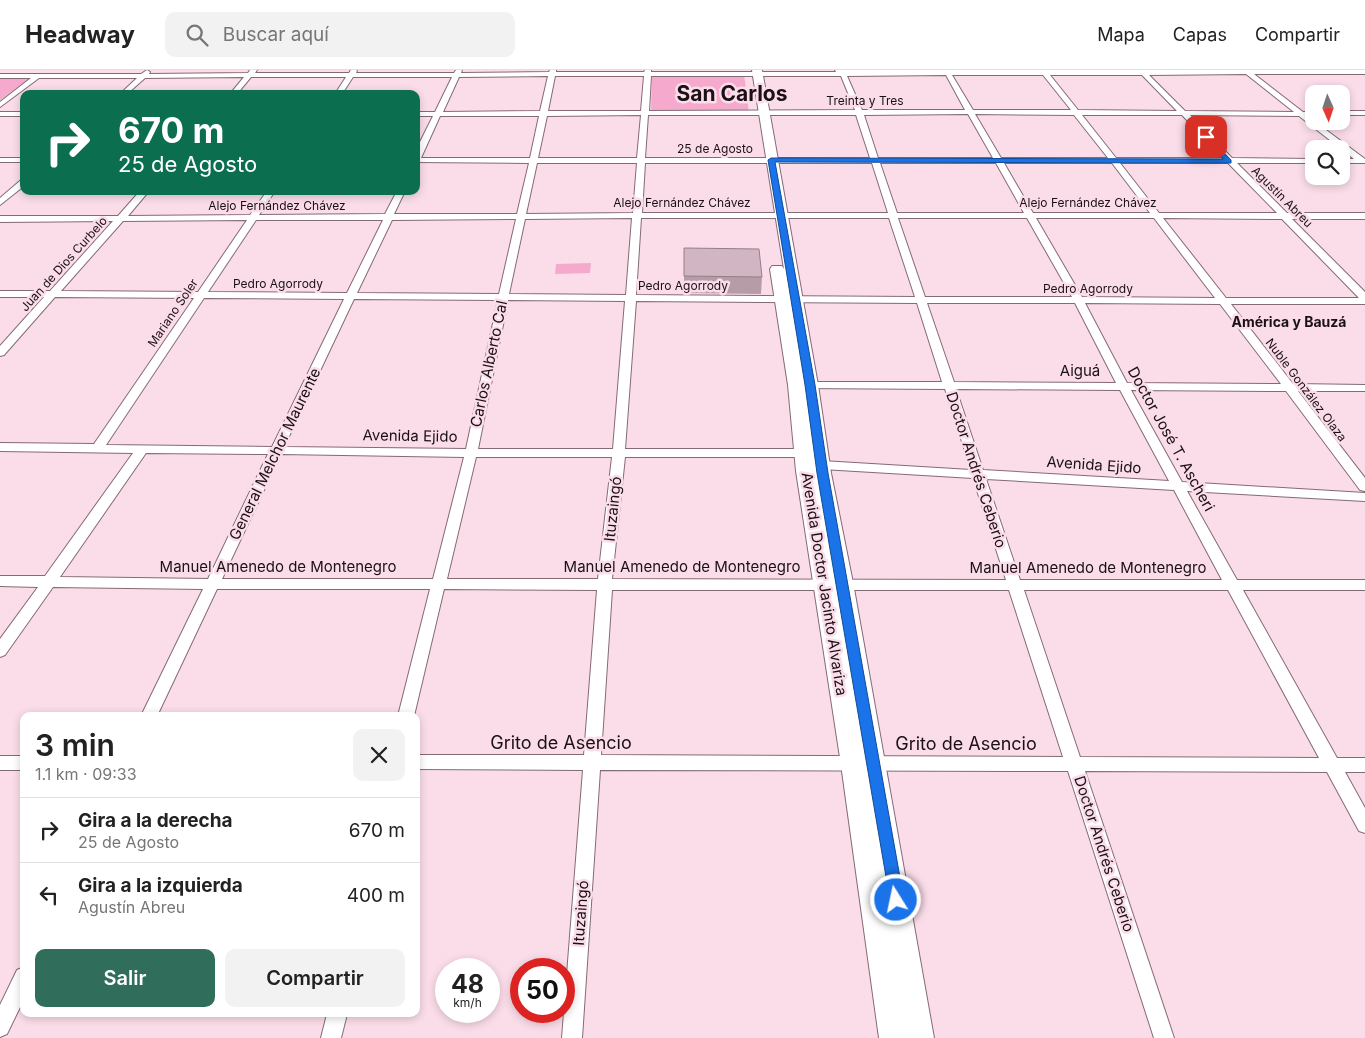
<!DOCTYPE html>
<html lang="es">
<head>
<meta charset="utf-8">
<style>
	body { margin:0; font-family:Inter,sans-serif; background:#f2f2f2; color:#222; height:100vh; display:flex; flex-direction:column; font-size:19px; white-space:nowrap }
	* { box-sizing:border-box; margin:0 }
	p { font-size:16px; color:#767676 }
	.icon { flex:none; width:28px; height:28px; fill:none; stroke:currentColor; stroke-width:2; stroke-linecap:round; stroke-linejoin:round }
	.map { position:relative; flex:1; overflow:hidden }
	.side { position:absolute; left:20px; top:642px; width:400px; height:305px; display:flex; flex-direction:column; background:#fff; border-radius:10px; box-shadow:0 2px 8px #0003 }
	.side>* { flex:none }
	.guide { position:absolute; left:20px; top:20px; width:400px; height:105px; border-radius:10px; box-shadow:0 2px 8px #0003; background:#0b6e4f; color:#fff; overflow:hidden }
	.needle { width:32px; rotate:177deg }
	.controls { position:absolute; left:1305px; top:15px; display:grid; gap:10px }
	.controls a { display:grid; place-items:center; width:45px; height:45px; border-radius:10px; background:#fff; box-shadow:0 2px 8px #0003; font-size:25px }
	.speed { position:absolute; left:435px; top:888px; display:flex; gap:10px; font-size:25px; font-weight:700; text-align:center }
	.speed>* { display:grid; place-content:center; width:65px; height:65px; border-radius:50%; background:#fff; box-shadow:0 2px 8px #0003; line-height:1 }
	.speed small { font-size:12px; font-weight:400 }
	.speed .limit { border:8px solid #d22; background:#fff; color:#111 }
	.pin { position:absolute; display:grid; place-items:center; width:42px; height:42px; color:#fff; margin:-21px; border-radius:10px; box-shadow:0 2px 8px #0006 }
	.me { position:absolute; width:55px; margin:-28px; rotate:350deg; stroke-linejoin:round; filter:drop-shadow(0 0 4px #0008) }
	.turn { display:flex; align-items:center; gap:18px; height:105px; padding:0 15px; font-size:22px }
	.turn .icon { width:65px; height:65px; stroke-width:2.5 }
	.turn b { display:block; font-size:35px; line-height:42px }
	.round { display:grid; place-items:center; flex:none; width:52px; height:52px; border-radius:10px; background:#f2f2f2 }
	.summary { display:flex; align-items:center; justify-content:space-between; height:85px; padding:0 15px }
	h1 { font-size:30px; font-weight:600; line-height:38px }
	.button { display:flex; gap:10px; margin-top:auto; padding:10px 15px }
	.button a { flex:1; height:58px; border-radius:10px; background:#306e5b; color:#fff; font-size:20px; font-weight:600; line-height:58px; text-align:center }
	.button a+a { background:#f2f2f2; color:#222 }
	ul { padding:0; list-style:none }
	li { display:flex; align-items:center; gap:15px; height:65px; padding:0 15px; border-top:1px solid #e0e0e0 }
	li div { flex:1 }
	li b { display:block; font-size:19px }
	li em { font-style:normal }
	header { display:flex; align-items:center; gap:30px; box-sizing:border-box; height:70px; padding:0 25px; background:#fff; border-bottom:1px solid #e0e0e0 }
	header strong { font-size:24px }
	nav { display:flex; gap:28px; margin-inline-start:auto; font-size:18px }
	.search { width:350px; height:45px; background:#f2f2f2; display:flex; align-items:center; gap:12px; box-sizing:border-box; padding:0 18px; border-radius:10px; color:#767676; font-size:19px }
	.map>svg:first-child { display:block }
	.green { fill:#f5a9cc }
	.lines { fill:none; stroke-linecap:round; stroke-linejoin:round }
	.minor-casing { stroke:#846a75; stroke-width:2 }
	.secondary-casing { stroke:#846a75; stroke-width:2 }
	.minor { fill:#fff; fill-rule:evenodd }
	.secondary { fill:#fff; fill-rule:evenodd }
	.wall { fill:#b59ca7 }
	.building { fill:#d2b5c2; stroke:#937f88 }
	.route { fill:#1a73e8; stroke:#114b97 }
	.labels { text-anchor:middle; stroke-width:5; stroke-linejoin:round; paint-order:stroke }
	.far-street-label { font-size:12px; fill:#1a1015; stroke:#fbddea }
	.far-neighbourhood-label { font-size:14px; font-weight:bold; fill:#1a1015; stroke:#fbddea }
	.street-label { font-size:15px; fill:#1a1015; stroke:#fbddea }
	.near-street-label { font-size:18px; fill:#1a1015; stroke:#fbddea }
	.far-town-label { font-size:21px; font-weight:bold; fill:#1a1015; stroke:#fbddea }
</style>
</head>
<body>
<header>
<strong>Headway</strong>
<div class="search"><svg class="icon" aria-label="search" viewBox="0 0 24 24"><circle cx="10" cy="10" r="6"/><path d="M15 15l6 6"/></svg>Buscar aquí</div>
<nav><a>Mapa</a><a>Capas</a><a>Compartir</a></nav>
</header>
<div class="map">
<svg width="1365" height="968" viewBox="0 0 1365 968">
	<rect width="100%" height="100%" fill="#fbddea"/>
	<!-- green -->
	<path class="green" d="M744,4L749,43H651L652,5Z
		M0,8H30L0,30Z
		M591,193L590,203L555,204L556,194Z"/>
	<g class="lines">
		<defs>
			<path id="minor" d="M147,0L150,2L149,4L248,3L250,0H257L255,3H349L351,0H357L356,3H454L456,0H462L461,3L549,2L550,0H556V2H644L645,0H651V2H836L835,0H1365V4H1254L1303,42H1314V46H1309L1314,51L1365,89V93H1341V89H1354L1299,46L1190,45L1232,88L1314,89V93H1237L1287,143H1365V149H1292L1365,222V234H1231L1293,314L1365,315V321H1298L1365,408V421L1360,420L1286,321L1131,320L1182,412L1365,423V431L1187,421L1237,510H1365V520H1243L1337,688H1365V702H1345L1365,738V763L1359,761L1327,702L1085,701L1174,968H1154L1068,701L600,700L582,968H562L583,700L416,699V685H584L597,520L444,519L414,646H398L430,519H217L157,646H141L203,519L53,517L5,585L0,587V569L38,517L0,516V506H45L133,383L0,381V373L94,374L194,228L55,227L4,285L0,286V276L44,227H0V221H50L113,151L0,152V146H118L140,121H149L128,146L250,145L267,121H275L259,145L385,144L397,121H405L394,144H517L529,93L416,92V80L433,46H416V42H435L452,7H353L342,24H335L346,7H251L237,24H230L244,7L145,8L127,24H120L137,8H39L0,37V32L31,8H0V4H141ZM1246,4L1294,42L1185,41L1149,5ZM946,5L965,40H862L847,6ZM952,5H1043L1071,40H973ZM1050,5H1142L1177,41L1078,40ZM548,6L540,41L443,42L459,7ZM555,6H644L641,41H548ZM651,6H841L855,40L649,41ZM968,44L993,88H878L864,45ZM975,44L1074,45L1108,88H1001ZM641,45L637,88H538L547,46ZM648,45H856L870,88H645ZM1082,45H1182L1223,88H1116ZM440,46H539L530,88H421ZM537,93H637L633,143L526,144ZM645,93H872L888,143H642ZM880,93H996L1024,143H897ZM1004,93H1112L1150,143H1033ZM1120,93H1228L1277,143H1159ZM632,148L626,225L509,224L525,149ZM641,148H889L915,227L636,225ZM898,148H1027L1072,227H925ZM1036,148H1154L1215,228L1082,227ZM1163,148L1282,149L1359,228H1226ZM516,149L499,224L357,223L392,150ZM247,150L198,222L61,221L123,151ZM256,150H383L347,223L208,222ZM204,228L344,229L272,377L106,375ZM354,229L498,230L466,379L284,377ZM508,230L625,231L613,379H478ZM636,231L917,233L942,312H799L793,315L799,318L945,319L971,400L822,391L816,395L822,399L973,408L1006,510L612,509L625,387H812L818,383L812,379H625ZM927,233H1075L1116,313L954,312ZM1085,233L1220,234L1281,314L1127,313ZM956,319L1120,320L1169,411L983,400ZM146,383L268,384L208,509L60,507ZM281,384L464,387L433,509H222ZM476,387H612L598,509H447ZM986,409L1174,420L1222,510H1020ZM612,520H1009L1063,687L601,685ZM1024,520H1228L1319,688L1080,687Z
				M1341,41H1365V45H1341Z
				M0,42H24V46H0Z
				M0,88H24V92H0Z
				M21,110H24V116L0,135V128Z
				M0,686H24V700H0Z
				M24,897V929L7,964L0,967V935L17,900Z
				M327,944H347L341,968H321Z"/>
			<path id="secondary" d="M752,0H762L818,315L831,403L853,513L934,968H879L841,694L796,401L788,315L770,199L772,196H782L784,199L788,224Z"/>
		</defs>
		<!-- minor casing -->
		<use href="#minor" class="minor-casing"/>
		<!-- secondary casing -->
		<use href="#secondary" class="secondary-casing"/>
		<!-- minor -->
		<use href="#minor" class="minor"/>
		<!-- secondary -->
		<use href="#secondary" class="secondary"/>
	</g>
	<!-- wall -->
	<path class="wall" d="M684,178L762,207L761,224L684,223Z"/>
	<!-- building -->
	<path class="building" d="M684,178L759,179L762,207L684,206Z"/>
	<!-- route -->
	<path class="route" d="M1204,66H1208L1231,90V93L775,92L815,315L828,403L904,830L902,836L896,838L891,836L817,403L805,315L768,90L771,88L1223,89L1204,68Z"/>
	<g class="labels">
		<!-- far-street labels -->
		<g class="far-street-label">
			<text x="865" y="35">Treinta y Tres</text>
			<text x="715" y="83">25 de Agosto</text>
			<text transform="translate(1282 127) rotate(45)" y="4">Agustín Abreu</text>
			<text x="682" y="137">Alejo Fernández Chávez</text>
			<text x="1088" y="137">Alejo Fernández Chávez</text>
			<text x="277" y="140">Alejo Fernández Chávez</text>
			<text transform="translate(64 194) rotate(-48)" y="4">Juan de Dios Curbelo</text>
			<text x="278" y="218">Pedro Agorrody</text>
			<text x="683" y="220">Pedro Agorrody</text>
			<text x="1088" y="223">Pedro Agorrody</text>
			<text transform="translate(173 243) rotate(-56)" y="4">Mariano Soler</text>
			<text transform="translate(1306 320) rotate(53)" y="4">Nuble González Olaza</text>
		</g>
		<!-- far-neighbourhood labels -->
		<g class="far-neighbourhood-label">
			<text x="1289" y="257">América y Bauzá</text>
		</g>
		<!-- street labels -->
		<g class="street-label">
			<text transform="translate(489 294) rotate(-78)" y="5">Carlos Alberto Cal</text>
			<text x="1080" y="306">Aiguá</text>
			<text transform="translate(410 366) rotate(1)" y="5">Avenida Ejido</text>
			<text transform="translate(1171 369) rotate(61)" y="5">Doctor José T. Ascheri</text>
			<text transform="translate(275 384) rotate(-64)" y="5">General Melchor Maurente</text>
			<text transform="translate(1094 395) rotate(4)" y="5">Avenida Ejido</text>
			<text transform="translate(976 400) rotate(72)" y="5">Doctor Andrés Ceberio</text>
			<text transform="translate(613 439) rotate(-84)" y="5">Ituzaingó</text>
			<text x="278" y="502">Manuel Amenedo de Montenegro</text>
			<text x="682" y="502">Manuel Amenedo de Montenegro</text>
			<text x="1088" y="503">Manuel Amenedo de Montenegro</text>
			<text transform="translate(824 514) rotate(81)" y="5">Avenida Doctor Jacinto Alvariza</text>
			<text transform="translate(1104 784) rotate(72)" y="5">Doctor Andrés Ceberio</text>
			<text transform="translate(581 843) rotate(-86)" y="5">Ituzaingó</text>
		</g>
		<!-- near-street labels -->
		<g class="near-street-label">
			<text x="561" y="679">Grito de Asencio</text>
			<text x="966" y="680">Grito de Asencio</text>
		</g>
		<!-- far-town labels -->
		<g class="far-town-label">
			<text x="732" y="31">San Carlos</text>
		</g>
	</g>
</svg>
<div class="controls">
<a><svg class="needle" viewBox="-14 -14 28 28"><path d="M0-13l5 13h-10z" fill="#e53935"/><path d="M0 13l5-13h-10z" fill="#767676"/></svg></a>
<a><svg class="icon" aria-label="search" viewBox="0 0 24 24"><circle cx="10" cy="10" r="6"/><path d="M15 15l6 6"/></svg></a>
</div>
<div class="speed"><div>48<small>km/h</small></div><div class="limit">50</div></div>
<div class="pin" style="left:1206px;top:67px;background:#d93025"><svg class="icon" aria-label="arrive" viewBox="0 0 24 24"><path d="M6 21V4h12l-3 4 3 4H6"/></svg></div>
<svg class="me" style="left:896px;top:830px" viewBox="-20 -20 40 40"><circle r="17" fill="#1a73e8" stroke="#fff" stroke-width="3"/><path d="M0-11L8 9 0 5-8 9z" fill="#fff"/></svg>
<div class="guide">
<div class="turn"><svg class="icon" aria-label="right" viewBox="0 0 24 24"><path d="M7 20v-9h11M14 6l5 5-5 5"/></svg><div><b>670 m</b>25 de Agosto</div></div>
</div>
<section class="side">
<div class="summary"><div><h1>3 min</h1><p>1.1 km · 09:33</p></div><a class="round"><svg class="icon" aria-label="close" viewBox="0 0 24 24"><path d="M6 6l12 12M18 6L6 18"/></svg></a></div>
<ul>
<li><svg class="icon" aria-label="right" viewBox="0 0 24 24"><path d="M7 20v-9h11M14 6l5 5-5 5"/></svg><div><b>Gira a la derecha</b><p>25 de Agosto</p></div><em>670 m</em></li>
<li><svg class="icon" aria-label="left" viewBox="0 0 24 24"><path d="M17 20v-9H6M10 6l-5 5 5 5"/></svg><div><b>Gira a la izquierda</b><p>Agustín Abreu</p></div><em>400 m</em></li>
</ul>
<div class="button"><a>Salir</a><a>Compartir</a></div>
</section>
</div>
</body>
</html>
